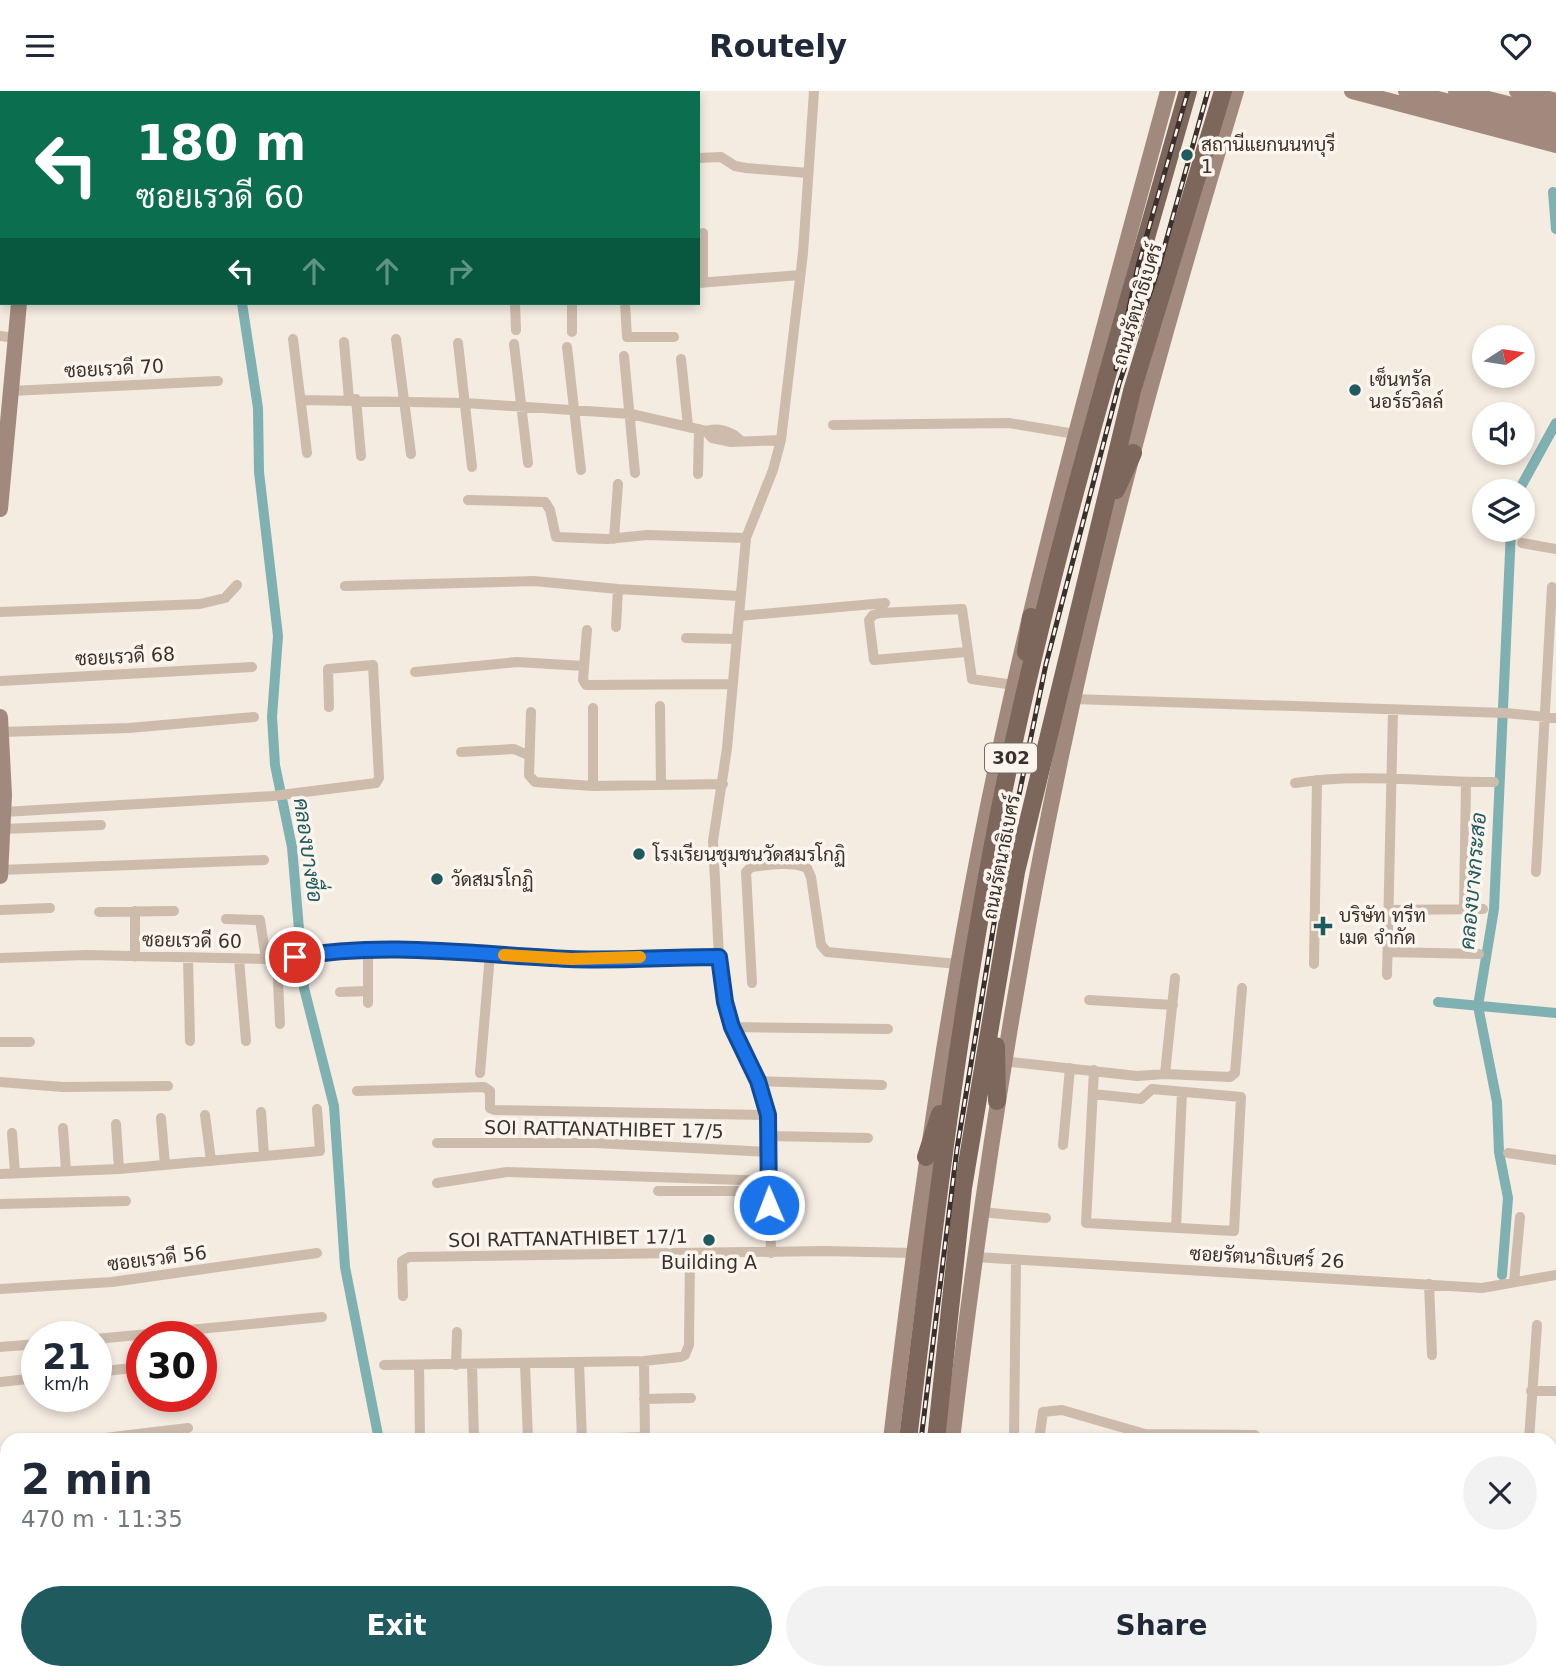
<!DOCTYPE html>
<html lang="en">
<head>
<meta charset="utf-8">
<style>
	body { margin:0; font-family:"DejaVu Sans",Sarabun,sans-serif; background:#f2f2f3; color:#1f2937; height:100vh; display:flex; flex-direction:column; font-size:26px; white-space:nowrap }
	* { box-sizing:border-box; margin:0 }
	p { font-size:23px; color:#747a83 }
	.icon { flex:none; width:38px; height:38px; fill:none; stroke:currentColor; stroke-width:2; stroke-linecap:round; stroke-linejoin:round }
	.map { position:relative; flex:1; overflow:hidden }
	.side { position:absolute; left:0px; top:1342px; width:1558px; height:247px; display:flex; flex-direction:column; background:#fff; border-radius:21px 21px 0 0; box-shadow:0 4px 10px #0003 }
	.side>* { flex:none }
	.top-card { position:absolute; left:0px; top:0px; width:700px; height:214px; box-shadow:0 4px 10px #0003; background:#0b6e4f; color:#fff; overflow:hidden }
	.needle { width:46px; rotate:78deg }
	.buttons { position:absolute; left:1472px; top:234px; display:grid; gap:14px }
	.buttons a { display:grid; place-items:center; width:63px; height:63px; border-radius:50%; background:#fff; box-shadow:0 4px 10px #0003; font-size:35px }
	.speed { position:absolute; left:21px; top:1230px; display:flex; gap:14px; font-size:35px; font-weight:700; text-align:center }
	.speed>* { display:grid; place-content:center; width:91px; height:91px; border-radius:50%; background:#fff; box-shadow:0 4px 10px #0003; line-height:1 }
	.speed small { font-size:18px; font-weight:400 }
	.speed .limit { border:10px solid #d22; background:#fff; color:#111 }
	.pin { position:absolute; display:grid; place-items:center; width:60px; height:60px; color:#fff; margin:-30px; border:4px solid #fff; border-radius:50%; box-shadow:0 2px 7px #0007 }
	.me { position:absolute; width:77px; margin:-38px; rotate:359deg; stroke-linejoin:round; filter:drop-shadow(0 0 5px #0008) }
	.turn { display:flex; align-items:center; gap:24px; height:147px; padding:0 21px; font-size:32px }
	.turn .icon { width:91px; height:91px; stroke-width:2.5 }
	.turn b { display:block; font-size:49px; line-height:60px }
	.lanes { display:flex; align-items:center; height:66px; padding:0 21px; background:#0003; justify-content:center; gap:35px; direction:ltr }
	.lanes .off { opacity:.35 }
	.round { display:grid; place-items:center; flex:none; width:74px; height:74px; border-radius:37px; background:#f2f2f3 }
	.headline { display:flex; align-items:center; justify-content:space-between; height:119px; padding:0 21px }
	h1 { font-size:42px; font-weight:700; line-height:52px }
	.action { display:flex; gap:14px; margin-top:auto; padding:14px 21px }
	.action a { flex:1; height:80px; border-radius:42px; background:#1f5a5e; color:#fff; font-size:28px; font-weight:700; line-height:80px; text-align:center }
	.action a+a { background:#f2f2f3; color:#1f2937 }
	header { display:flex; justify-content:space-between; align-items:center; height:91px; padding:0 21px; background:#fff; font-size:32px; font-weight:700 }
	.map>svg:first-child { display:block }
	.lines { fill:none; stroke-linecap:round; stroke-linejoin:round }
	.canal { stroke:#7fb0b2; stroke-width:10 }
	.street { stroke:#cdbbac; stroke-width:10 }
	.secondary { stroke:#a18a7d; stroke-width:16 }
	.primary { stroke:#7d675c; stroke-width:18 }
	.rail-casing { stroke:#3b302b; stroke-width:5 }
	.rail { stroke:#fbf5ee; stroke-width:2.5; stroke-dasharray:8; stroke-linecap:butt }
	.route-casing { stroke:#114b97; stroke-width:18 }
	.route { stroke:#1a73e8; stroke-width:12 }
	.slow { stroke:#f59e0b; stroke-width:12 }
	.poi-dot { fill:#1f5a5e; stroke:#fbf5ee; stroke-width:2.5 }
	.labels { text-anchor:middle; stroke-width:7; stroke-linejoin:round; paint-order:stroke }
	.shield { fill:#fbf5ee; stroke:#756b66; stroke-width:2 }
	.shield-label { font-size:18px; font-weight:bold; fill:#3b302b }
	.poi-label { font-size:19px; fill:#3b302b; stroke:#fbf5ee; text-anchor:start }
	.street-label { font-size:19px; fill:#3b302b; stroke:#fbf5ee }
	.water-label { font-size:21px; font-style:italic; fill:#1f5a5e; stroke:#fbf5ee }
</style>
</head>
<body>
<header><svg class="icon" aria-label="menu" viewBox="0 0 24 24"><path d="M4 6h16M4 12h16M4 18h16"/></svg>Routely<svg class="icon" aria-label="heart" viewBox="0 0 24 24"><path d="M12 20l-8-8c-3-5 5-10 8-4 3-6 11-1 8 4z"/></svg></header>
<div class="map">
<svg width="1556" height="1588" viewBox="0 0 1556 1588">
	<rect width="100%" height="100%" fill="#f4ebe1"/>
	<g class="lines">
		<!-- canal -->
		<path class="canal" d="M222,0L223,2
			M1553,101L1556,138
			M242,212L258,317L259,381L278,545L272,626L275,674L292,756L304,897L334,1015L345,1176L379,1349
			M1518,401L1556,332
			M1438,911L1556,922
			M1502,1184L1508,1107L1499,1061L1497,1011L1478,915L1494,818L1511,439
			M403,1582L404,1588"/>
		<!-- street -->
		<path class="street" d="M382,2V0
			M439,2L440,0
			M491,2V0
			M545,2V0
			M602,2V0
			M698,67L721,66L735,75L746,77L808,82
			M0,157H2
			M698,192L800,184
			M703,192V142
			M515,212L516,239
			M625,212L627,246H674
			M572,241V212
			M0,245L16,247
			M293,248L307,362
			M396,248L411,363
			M344,251L349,308
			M458,252L472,376
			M514,253L528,372
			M567,256L581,379
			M624,265L635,382
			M681,268L688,335
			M11,300L218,290
			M356,308L361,365
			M301,309L465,312L631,323L706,340C717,336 731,340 739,348
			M833,334L1009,332L1075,343
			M706,340L712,347L731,351L781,349
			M698,383L699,338
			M468,409L545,411L550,419L556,446L607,448L647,444L746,447
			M614,448L618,393
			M1522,452L1556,458
			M345,495L534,490L618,498L739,505
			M0,521L200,513L225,507L237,494
			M739,525L885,512
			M616,536L618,498
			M587,539L583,589L586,594L733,593
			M686,547L737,548
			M966,561L874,569L869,529L873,524L880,522L962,518L972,588L1014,594
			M415,581L517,571L584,575
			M0,590L252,576
			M1073,608L1506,622L1556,627
			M660,615L661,694
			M531,621L529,684L535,691L593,695L723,693
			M2,641L129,637L254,626
			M461,661L514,658L528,664
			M1295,692C1360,682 1428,691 1494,691
			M593,695V617
			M4,721L273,705L376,692L379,687L373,574L328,578L329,616
			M3,738L101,734
			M0,779L264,769
			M1536,781L1552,496
			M1464,818L1466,691
			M0,819L50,817
			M1389,819L1483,818
			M99,821L174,820
			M226,828L260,829L266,868
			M1388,861L1479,863
			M135,866V820
			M0,867L87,864L266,868L338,860L396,859L571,868L719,866
			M277,867L280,933
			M188,868L190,950
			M239,868L246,950
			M1314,873L1317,689
			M1387,884L1393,619
			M752,892L746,781L751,776C767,774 792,770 807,777L811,786L821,854L827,861L958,873
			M340,901L368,900
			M1089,909L1173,914
			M368,912V859
			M732,936L888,938
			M0,951H30
			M1003,970L1137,985L1165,983L1230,986L1235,982L1242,897
			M480,982L490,863
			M1165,983L1175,887
			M758,990L882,994
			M0,991L63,996L168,995
			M357,1000L484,996L490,1000V1017L495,1019L768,1024
			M1093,1003L1141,1008L1152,998L1241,1006L1234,1140L1086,1132L1094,979
			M261,1021L264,1065
			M205,1024L211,1070
			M161,1027L165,1074
			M116,1033L119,1078
			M63,1037L66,1080
			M12,1042L15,1082
			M769,1045L868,1047
			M437,1052H596L769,1061
			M1063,1054L1070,977
			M1508,1062L1556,1069
			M0,1083L119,1078L320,1060L317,1018
			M437,1092L507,1081L768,1090
			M658,1100H768
			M0,1113L126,1110
			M981,1121L1046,1127
			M1176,1137L1182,1001
			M771,1162L768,1024L758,990L732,936L725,911L719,866L713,750L727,657L746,447L773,379L781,349L803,162L814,0
			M975,1166L1482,1197L1556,1184
			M1514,1191L1520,1126
			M1429,1193L1432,1264
			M0,1198L112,1191L317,1162
			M403,1205L402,1170L409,1166L824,1160L913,1162
			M96,1248L322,1226
			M0,1256L37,1253
			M644,1270L645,1349
			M579,1271L582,1349
			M525,1272L528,1349
			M384,1274L644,1270L680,1266L685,1264L689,1254L690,1163
			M419,1274L420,1349
			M456,1274L457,1241
			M472,1274L474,1349
			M96,1281L142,1276
			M0,1291L37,1287
			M1531,1300H1556
			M644,1308L691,1307
			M88,1349L188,1337
			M556,1349L645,1346
			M1014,1349L1016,1169
			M1039,1349L1043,1321L1062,1319L1145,1343L1255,1344V1349
			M1529,1349L1537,1234
			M0,1364L7,1363
			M1550,1459H1556
			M1550,1524H1556"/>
		<!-- secondary -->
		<path class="secondary" d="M35,0V2
			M1352,0L1556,54
			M1406,0L1556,38
			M1456,0L1556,25
			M1517,0L1556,10
			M18,2L23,0
			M0,8H2
			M0,418L19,212
			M0,626L4,704L0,785
			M891,1349C914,1151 941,955 979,760C1029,503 1100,252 1168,0
			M952,1349C980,1110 1016,873 1067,637C1112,423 1173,210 1236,0
			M868,1588V1582
			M931,1588V1582"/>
		<!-- primary -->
		<path class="primary" d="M1116,399L1133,362
			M1026,561L1031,526
			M996,955L997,1010
			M926,1066L940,1023
			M908,1349C936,1115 964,880 1014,650C1062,431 1127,215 1188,0
			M936,1349L963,1097L1016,781L1132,300L1223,0
			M883,1588V1582
			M915,1588V1582"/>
		<defs>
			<path id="rail" d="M1116,278L1138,175L1188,0
				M921,1349L957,1058L1000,796L1046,573L1119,293L1158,179L1208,0
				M885,1588V1582
				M904,1588L905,1582"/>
		</defs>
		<!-- rail casing -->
		<use href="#rail" class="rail-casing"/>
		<!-- rail -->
		<use href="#rail" class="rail"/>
	</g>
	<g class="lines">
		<defs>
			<path id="route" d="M295,866C386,850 478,864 569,868C618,870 669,866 719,866L725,911L732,936L758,990L768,1024L769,1114"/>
		</defs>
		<!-- route casing -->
		<use href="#route" class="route-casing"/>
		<!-- route -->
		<use href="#route" class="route"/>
		<!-- slow -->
		<path class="slow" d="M504,864L571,868L640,866"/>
	</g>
	<!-- markers -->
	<g class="poi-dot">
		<circle cx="1187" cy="64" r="7"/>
		<circle cx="1355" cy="299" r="7"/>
		<circle cx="639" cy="763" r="7"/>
		<circle cx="437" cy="788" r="7"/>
		<path d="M1319.5 824.5h7v7h7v7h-7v7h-7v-7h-7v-7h7z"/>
		<circle cx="709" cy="1149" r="7"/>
	</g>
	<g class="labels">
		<!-- shield labels -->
		<rect class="shield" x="985" y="652.5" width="52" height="29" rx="5"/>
		<g class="shield-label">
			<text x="1011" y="673">302</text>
		</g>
		<!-- poi labels -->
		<g class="poi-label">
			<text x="1201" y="60">สถานีแยกนนทบุรี<tspan x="1201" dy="22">1</tspan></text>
			<text x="1369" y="295">เซ็นทรัล<tspan x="1369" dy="22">นอร์ธวิลล์</tspan></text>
			<text x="653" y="770">โรงเรียนชุมชนวัดสมรโกฏิ</text>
			<text x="451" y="795">วัดสมรโกฏิ</text>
			<text x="1339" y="831">บริษัท ทรีท<tspan x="1339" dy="22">เมด จำกัด</tspan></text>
			<text x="709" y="1178" text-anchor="middle">Building A</text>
		</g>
		<!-- street labels -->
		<g class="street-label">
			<text transform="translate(1137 213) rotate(-73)" y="7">ถนนรัตนาธิเบศร์</text>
			<text transform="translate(114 277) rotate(-3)" y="7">ซอยเรวดี 70</text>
			<text transform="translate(125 565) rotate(-3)" y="7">ซอยเรวดี 68</text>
			<text transform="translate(1001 766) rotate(-79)" y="7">ถนนรัตนาธิเบศร์</text>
			<text transform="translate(192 849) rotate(1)" y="7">ซอยเรวดี 60</text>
			<text transform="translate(604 1038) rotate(1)" y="7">SOI RATTANATHIBET 17/5</text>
			<text transform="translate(568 1147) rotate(-1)" y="7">SOI RATTANATHIBET 17/1</text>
			<text transform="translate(1267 1166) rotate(3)" y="7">ซอยรัตนาธิเบศร์ 26</text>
			<text transform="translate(157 1167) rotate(-7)" y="7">ซอยเรวดี 56</text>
		</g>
		<!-- water labels -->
		<g class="water-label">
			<text transform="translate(308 759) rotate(82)" y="7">คลองบางซื่อ</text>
			<text transform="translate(1473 790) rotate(-85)" y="7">คลองบางกระสอ</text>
		</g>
	</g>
</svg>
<div class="buttons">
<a><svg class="needle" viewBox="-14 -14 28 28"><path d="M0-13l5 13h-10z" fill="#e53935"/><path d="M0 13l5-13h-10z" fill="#747a83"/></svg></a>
<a><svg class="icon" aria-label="sound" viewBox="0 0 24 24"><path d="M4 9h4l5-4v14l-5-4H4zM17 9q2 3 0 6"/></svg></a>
<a><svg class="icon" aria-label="layers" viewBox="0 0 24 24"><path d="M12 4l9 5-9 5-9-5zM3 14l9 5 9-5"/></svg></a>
</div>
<div class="speed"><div>21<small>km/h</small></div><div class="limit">30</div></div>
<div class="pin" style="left:295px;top:866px;background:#d93025"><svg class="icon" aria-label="arrive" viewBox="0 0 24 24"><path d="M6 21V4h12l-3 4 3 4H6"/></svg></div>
<svg class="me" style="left:769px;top:1114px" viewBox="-20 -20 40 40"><circle r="17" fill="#1a73e8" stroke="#fff" stroke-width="3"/><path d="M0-11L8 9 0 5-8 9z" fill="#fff"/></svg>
<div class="top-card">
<div class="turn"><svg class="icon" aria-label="left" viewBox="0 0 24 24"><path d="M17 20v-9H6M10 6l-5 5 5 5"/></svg><div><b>180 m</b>ซอยเรวดี 60</div></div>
<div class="lanes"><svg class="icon" aria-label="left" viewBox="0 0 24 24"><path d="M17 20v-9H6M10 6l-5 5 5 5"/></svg><svg class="icon off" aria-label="ahead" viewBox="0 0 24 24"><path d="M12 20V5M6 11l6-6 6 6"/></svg><svg class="icon off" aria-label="ahead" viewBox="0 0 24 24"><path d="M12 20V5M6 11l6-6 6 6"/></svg><svg class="icon off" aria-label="right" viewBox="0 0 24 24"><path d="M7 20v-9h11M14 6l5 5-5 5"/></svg></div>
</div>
<section class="side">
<div class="headline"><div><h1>2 min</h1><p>470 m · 11:35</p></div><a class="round"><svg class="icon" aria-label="close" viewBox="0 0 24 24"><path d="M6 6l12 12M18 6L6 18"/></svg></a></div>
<div class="action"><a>Exit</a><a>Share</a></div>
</section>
</div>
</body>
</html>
